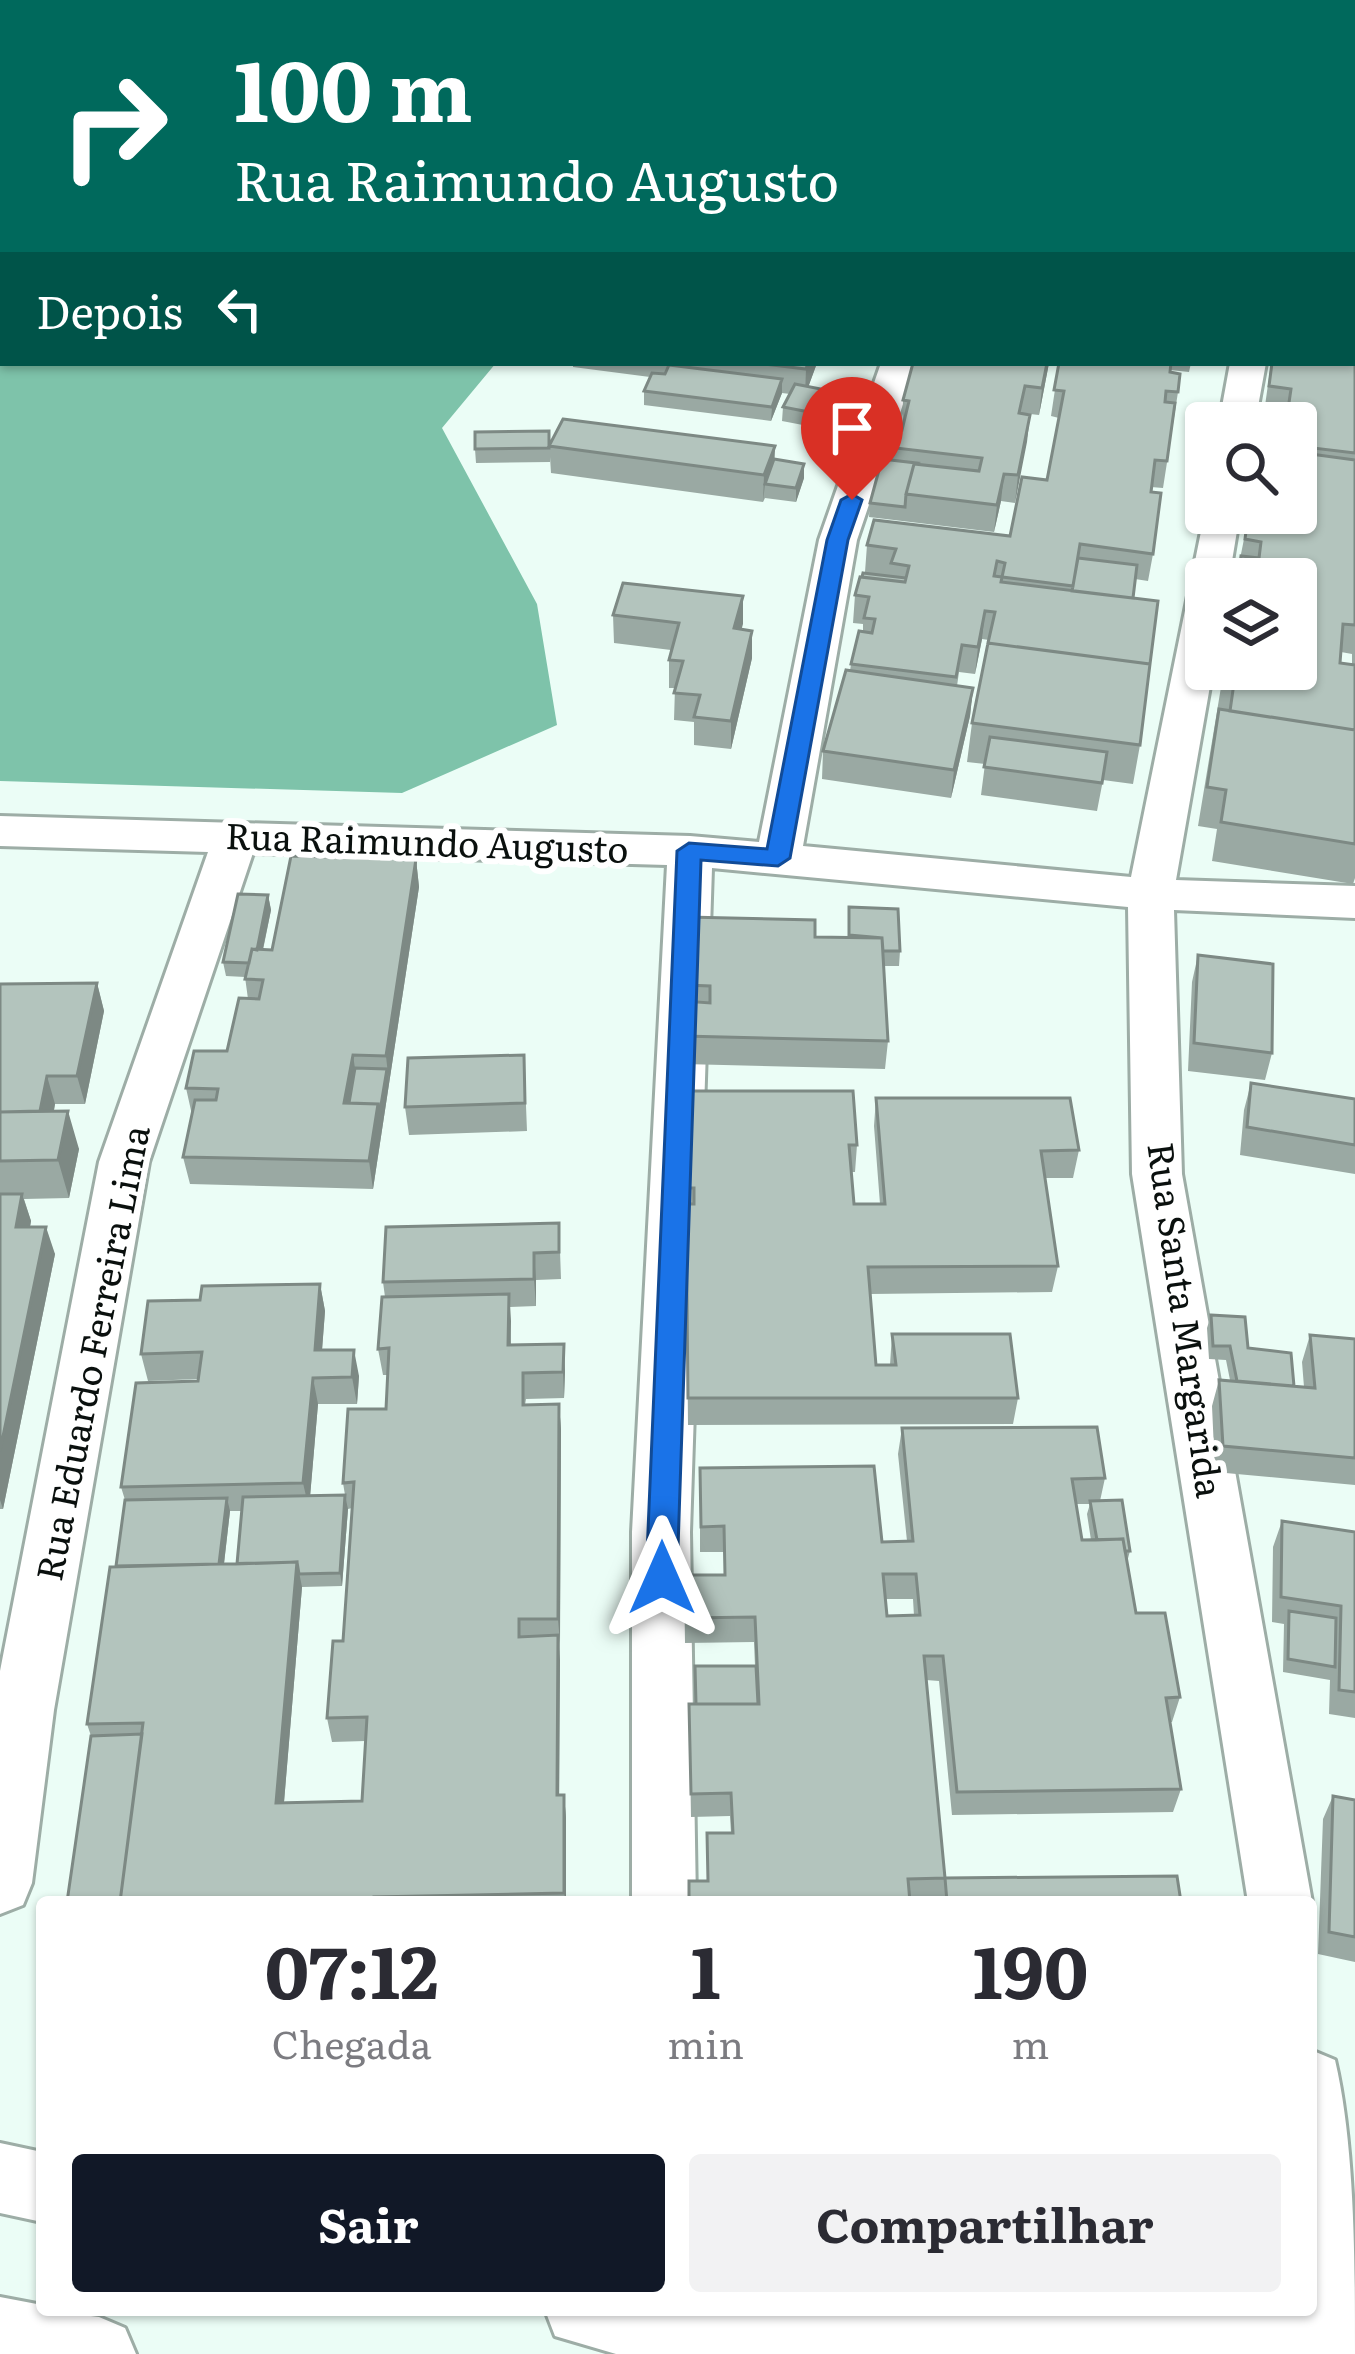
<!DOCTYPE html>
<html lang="pt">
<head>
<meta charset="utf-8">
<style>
	body { margin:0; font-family:Literata,serif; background:#f2f2f3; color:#2b2b33; height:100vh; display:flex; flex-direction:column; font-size:45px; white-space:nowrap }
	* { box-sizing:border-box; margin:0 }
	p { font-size:39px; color:#7c7c81 }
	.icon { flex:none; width:66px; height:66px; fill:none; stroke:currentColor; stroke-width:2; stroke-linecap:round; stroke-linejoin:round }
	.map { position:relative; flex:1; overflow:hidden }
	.sheet { position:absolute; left:36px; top:1896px; width:1281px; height:420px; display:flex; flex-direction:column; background:#fff; border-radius:12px; box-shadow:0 3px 9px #0004 }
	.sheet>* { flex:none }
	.hud { position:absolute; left:0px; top:0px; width:1356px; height:366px; box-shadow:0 3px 9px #0004; background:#00695c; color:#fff; overflow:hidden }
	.buttons { position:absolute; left:1185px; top:402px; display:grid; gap:24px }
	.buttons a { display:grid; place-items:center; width:132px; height:132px; border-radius:12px; background:#fff; box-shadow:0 3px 9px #0004; font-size:60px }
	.pin { position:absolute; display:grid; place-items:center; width:102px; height:102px; color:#fff; margin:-123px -51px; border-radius:50% 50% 50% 0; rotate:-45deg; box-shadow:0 0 12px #0007 }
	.pin .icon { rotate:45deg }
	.me { position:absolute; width:132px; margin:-66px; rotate:0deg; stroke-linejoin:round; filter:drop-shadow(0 0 9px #0008) }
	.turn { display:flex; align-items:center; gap:42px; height:252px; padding:0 36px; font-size:54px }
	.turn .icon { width:156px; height:156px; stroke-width:2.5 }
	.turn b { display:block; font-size:84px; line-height:102px }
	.then { display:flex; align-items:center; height:114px; padding:0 36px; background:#0003; gap:24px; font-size:45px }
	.eta { display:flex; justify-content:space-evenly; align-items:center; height:204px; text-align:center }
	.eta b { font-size:72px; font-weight:700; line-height:84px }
	.action { display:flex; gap:24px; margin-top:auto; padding:24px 36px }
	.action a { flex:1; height:138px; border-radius:12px; background:#111827; color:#fff; font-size:48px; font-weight:700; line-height:138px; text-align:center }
	.action a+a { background:#f2f2f3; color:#2b2b33 }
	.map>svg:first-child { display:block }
	.forest { fill:#7ec3aa }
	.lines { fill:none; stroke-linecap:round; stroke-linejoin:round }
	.minor-casing { stroke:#9dada6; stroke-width:6 }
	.minor { fill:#fff; fill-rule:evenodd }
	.wall { fill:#9aa9a3; fill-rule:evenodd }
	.shaded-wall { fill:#7d8984 }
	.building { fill:#b3c4bd; stroke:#7d8984; stroke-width:3; fill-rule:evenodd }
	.route { fill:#1a73e8; stroke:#114b97; stroke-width:3 }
	.labels { text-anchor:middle; stroke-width:12; stroke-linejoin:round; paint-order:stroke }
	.street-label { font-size:36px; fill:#0a100e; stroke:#fff }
</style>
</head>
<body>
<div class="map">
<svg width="1355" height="2354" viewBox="0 0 1355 2354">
	<rect width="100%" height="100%" fill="#ebfdf6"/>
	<!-- forest -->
	<path class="forest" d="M0,0H1355V294L1353,3H3V363H496L442,428L537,604L557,725L402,793L0,781Z"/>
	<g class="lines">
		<defs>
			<path id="minor" d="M881,363H917L857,540L803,846L1131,877L1206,507V513H1240L1229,579H1206V669H1213L1176,880L1355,886V918L1174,910L1182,1174L1312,1902L1311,1905L1248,1902L1132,1174L1128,907L712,868L690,1532L696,1902H632V1532L667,865L253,853L149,1162L54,1710L32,1883L23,1905L0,1914V1671L99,1162L208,852L0,846V816L690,836L759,842L819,540Z
				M1230,363H1266L1255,423H1219Z
				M1311,2050L1335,2060C1355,2145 1355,2263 1355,2354H616L555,2336L545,2310H1311Z
				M0,2143L42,2152V2222L0,2213Z
				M0,2297L42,2305V2310L99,2317L125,2328L136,2354H0Z"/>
		</defs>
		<!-- minor casing -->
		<use href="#minor" class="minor-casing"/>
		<!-- minor -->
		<use href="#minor" class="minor"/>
	</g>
	<!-- wall -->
	<path class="wall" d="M1355,286V878L1353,884L1212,861L1217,829L1198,826L1224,669H1296V579H1236L1247,524L1254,525L1255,513H1296V423H1284L1285,416L1264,413L1271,363H1353ZM1341,652L1352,654V664L1340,663Z
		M573,363H817L808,387L820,403L808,426L782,421L783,407L790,394L782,393L771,421L644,405V391L650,377L573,367Z
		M1049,363L1039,415L1021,413L1030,415L1015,503L1001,501L994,532L869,517L870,503L886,460L887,447L902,430L903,400Z
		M1059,363H1191L1189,372L1170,370L1178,392L1163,488L1151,487L1153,554L1148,581L1135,579L1133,598L1140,745L1133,784L1103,780L1097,811L981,795L985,764L967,762L972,723L989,640L982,639L975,674L959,672L957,686L973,688L970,716L951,798L822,779L823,751L850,671L851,664L863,632V624L853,623L855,595L865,572L867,545L1010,536L1047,480L1059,418L1051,416Z
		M550,445L775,446L774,459L804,464V478L796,502L765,498L763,502L551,473L550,457V462L476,463L475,449Z
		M743,596L741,629L752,658L731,749L694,745V722L674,720L675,688H669V660L671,650L614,643L613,615Z
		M416,859L419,887L373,1189L190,1184L183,1157L192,1115L186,1088L227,1051L248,999L245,977L226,976L223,962L268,895L271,910L263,950H272Z
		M849,907L900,951L899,966H884L888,1041L885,1069L683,1064L686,917L815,937H848Z
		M1198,955L1272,1053L1265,1080L1188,1071L1192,982Z
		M97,983L104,1011L85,1104H55L54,1111L79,1149L69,1198L24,1199L31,1221L30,1227L55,1254L3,1509H0V984Z
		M524,1055L527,1131L409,1135L405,1107Z
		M1251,1083L1355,1099V1174L1240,1155L1244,1110Z
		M679,1091L857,1145L855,1172H852L854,1204H880L874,1126L876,1098L1079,1150L1073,1178H1045L1058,1266L1052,1292L870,1294L876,1365H890L892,1334L1018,1398L1013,1424L688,1425L686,1215H681Z
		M559,1223L561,1279L536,1280V1306L510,1307L511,1345L565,1371L564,1398L526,1399L525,1405L559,1404L561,1430L559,1795H564L566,1818V1902H67L91,1736L87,1724L116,1566L125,1500L121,1487L198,1379L148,1381L141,1354L200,1300L320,1284L325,1311L322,1350L359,1376L357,1404H318L310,1496L345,1495L343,1483L386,1409L388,1375H383L378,1349L385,1297L383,1282ZM352,1508L343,1641L327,1718L332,1742L365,1741L362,1801L284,1802L302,1587L342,1586L348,1509ZM230,1511H242L237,1564H224Z
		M1211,1315L1294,1386L1304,1387L1302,1362L1310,1335L1355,1339V1485L1215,1472L1212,1406L1219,1380H1230L1226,1360L1209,1359L1207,1328Z
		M902,1428L1105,1478L1100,1501L1130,1551L1127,1562L1136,1613L1180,1697L1172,1722H1170L1181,1789L1173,1812L952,1815L939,1681L926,1680L945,1878L1181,1902L910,1901L707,1881L731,1833L730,1816L691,1817L689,1704H696L755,1666L754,1642L685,1643L684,1575H724V1552H700V1468L882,1542L907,1541L898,1454ZM1076,1504H1090L1087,1514L1091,1540H1082ZM885,1599H913L914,1616H887Z
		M1282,1521L1355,1532V1718L1329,1714L1330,1680L1283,1672L1284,1624L1272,1622L1273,1547Z
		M1333,1796L1355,1800V1962L1318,1954L1323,1819Z"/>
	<!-- shaded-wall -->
	<path class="shaded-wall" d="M808,363H817L805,396L806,369Z
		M1047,363H1049L1039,415L1042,388Z
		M782,379V393L771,421L772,407Z
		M821,389L820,403L808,426L809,412Z
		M1030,415L1027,442L1015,503L1018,475Z
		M775,446L774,474L765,484L763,502L764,475Z
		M804,464V478L796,502V488Z
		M1004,474L1001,501L994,532L997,505Z
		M743,596V624L734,656V628Z
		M985,611L982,639L975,674L978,647Z
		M752,631V658L731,749V721Z
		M973,688L970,716L951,798L954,770Z
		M416,859L419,887L389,1084L386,1056Z
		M268,895L271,910L257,977L254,963Z
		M97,983L104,1011L85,1104L77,1076Z
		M353,1055L357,1082L347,1116L344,1103Z
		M387,1069L389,1084L373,1189L369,1161L378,1104Z
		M47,1076L55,1104L46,1150L38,1122Z
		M68,1111L79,1149L69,1198L58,1160Z
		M22,1194L31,1221L25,1254L16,1227Z
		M46,1227L55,1254L3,1509L0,1500V1451Z
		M534,1253L536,1280V1306L534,1279Z
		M320,1284L325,1311L320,1376L315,1350Z
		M509,1294L511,1321L510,1372L508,1345Z
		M564,1344L565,1371L564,1398L563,1372Z
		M354,1350L359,1376L357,1404L352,1377Z
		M313,1378L318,1404L309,1509L303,1483Z
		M559,1404L561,1430L560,1643L558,1619Z
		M345,1495L348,1509L342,1586L340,1573Z
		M227,1498L230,1511L221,1589L217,1576Z
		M297,1562L302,1587L282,1826L276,1803Z
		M558,1635L560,1660L559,1818L557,1795Z
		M564,1795L566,1818V1902L564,1893Z"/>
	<!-- building -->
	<path class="building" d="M1353,286H1355V453L1296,446V423H1286L1291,389L1269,386L1272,363H1353Z
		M756,363H808L806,369Z
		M913,363H1047L1042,388L1025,386L1019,413L1030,415L1018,475L1004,474L997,505L906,494L914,464L979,471L982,458L887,447L892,428L902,430L909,401L903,400Z
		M1059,363H1171L1170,372L1180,374L1178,392L1166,391L1165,402L1175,403L1167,461L1155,460L1151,492L1161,493L1153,554L1080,544L1073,586L1002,577L1001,582L1158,601L1150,664L988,643L995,612L985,611L978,647L962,645L956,677L851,664L859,631L872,633L875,619L864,618L869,597L855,595L860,577L905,582L909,566L891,563L896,549L867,545L874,520L1010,536L1022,477L1047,480L1064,391L1054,390ZM997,561L1005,563L1002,577L994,576Z
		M669,365L782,379L772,407L644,391L652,373L665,374Z
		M795,384L821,389L809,412L783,407Z
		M563,419L775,446L764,475L549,446Z
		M549,431V448L475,449V432Z
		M1296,452L1355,460V625L1343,624L1340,663L1355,665V730L1230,711L1234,683L1225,681L1226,669H1296V579H1238L1241,556L1259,558L1261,542L1245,539L1247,524L1271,527L1273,513H1296Z
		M774,459L804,464L796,488L765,484Z
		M882,459L916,463L914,464L906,494L905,507L870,503Z
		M1078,558L1137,565L1133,598L1072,591Z
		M863,573L906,578L905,582L862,577Z
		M623,583L743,596L734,628L752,631L731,721L694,717L700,695L674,693L683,661L669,660L679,623L613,615Z
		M988,643L1150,664L1140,745L972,723Z
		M846,670L973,688L954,770L823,751Z
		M1219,709L1355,730V844L1221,822L1226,790L1207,787Z
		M990,737L1107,752L1102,783L984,767Z
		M291,856L416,859L386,1056L353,1055L344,1103L378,1104L369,1161L183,1157L195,1100H216L218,1089L186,1088L194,1051H227L239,998L259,999L263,980L245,979L252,949L272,950Z
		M238,894L268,895L257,950L252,949L249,963L223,962Z
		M849,907L898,909L900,951H883L882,938L849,935Z
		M686,917L815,920V937L882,938L888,1041L683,1036L684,1001L710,1003V986L685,985Z
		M1198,955L1273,964L1272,1053L1194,1043Z
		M97,983L77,1076H47L40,1111L0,1112V984Z
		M524,1055L525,1103L405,1107L408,1058Z
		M355,1068L387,1069L379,1117L378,1104L349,1103Z
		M1251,1083L1355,1099V1145L1247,1127Z
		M679,1091H853L857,1145H849L854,1204H885L876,1098H1070L1079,1150L1041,1151L1058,1266L868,1267L876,1365H896L892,1334H1010L1018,1398H688L686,1204H694V1188H681Z
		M68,1111L58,1160L0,1161V1112Z
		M0,1194H22L16,1227H46L0,1451Z
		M559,1223V1252L534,1253V1279L383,1282L386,1227Z
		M320,1284L315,1350H354L352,1377L313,1378L303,1483L121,1487L136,1383L198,1381L202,1352L141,1354L148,1301L200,1300L202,1286Z
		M509,1294L508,1345L564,1344L563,1372L523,1373V1405L559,1404L558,1619H519V1637L558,1635L557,1795H564V1893L374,1897V1902H120L143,1723L87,1724L110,1567L297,1562L276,1803L362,1801L367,1717L327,1718L333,1641H343L354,1482L343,1483L348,1409H386L389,1348L378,1349L382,1297Z
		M1211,1315L1245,1317L1248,1348L1291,1353L1294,1386L1237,1381L1230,1346H1213Z
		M1310,1335L1355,1339V1458L1223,1446L1219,1380L1315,1388Z
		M1097,1427L1105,1478L1072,1479L1082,1540L1123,1539L1136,1613H1165L1180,1697L1166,1698L1181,1789L957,1792L943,1656H924L945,1878L1177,1876L1181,1902H947L945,1878L908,1879L910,1902H689V1881H708L707,1833H733L731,1793L691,1794L689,1704H759L755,1617L686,1618L684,1575H725L724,1526L701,1527L700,1468L874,1466L882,1542L913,1541L902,1428ZM883,1574H916L920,1615L887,1616Z
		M345,1495L340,1573L299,1574L297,1562L237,1564L243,1497Z
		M227,1498L219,1564L116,1566L125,1500Z
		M1122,1500L1130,1551H1125L1123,1539L1097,1540L1090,1501Z
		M1282,1521L1355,1532V1692L1339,1690L1341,1606L1281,1597Z
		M1289,1611L1336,1618L1335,1667L1288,1659Z
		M695,1666H756L758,1704H696Z
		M142,1734L120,1902H67L91,1736Z
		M1333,1796L1355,1800V1937L1329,1932Z"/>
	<!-- route -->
	<path class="route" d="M852,494L862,500L848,540L790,858L778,866L701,860L677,1578L673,1588L662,1592L650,1588L646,1578L677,851L689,843L767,849L827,540L841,500Z"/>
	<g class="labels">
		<!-- street labels -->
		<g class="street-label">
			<text transform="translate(427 843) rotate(2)" y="13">Rua Raimundo Augusto</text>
			<text transform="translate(1185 1320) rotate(82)" y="13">Rua Santa Margarida</text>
			<text transform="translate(93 1353) rotate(-79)" y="13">Rua Eduardo Ferreira Lima</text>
		</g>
	</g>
</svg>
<div class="buttons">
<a><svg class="icon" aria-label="search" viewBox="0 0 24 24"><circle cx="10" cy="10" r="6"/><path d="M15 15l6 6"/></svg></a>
<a><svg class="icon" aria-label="layers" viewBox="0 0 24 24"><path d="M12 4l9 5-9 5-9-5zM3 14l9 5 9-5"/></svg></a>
</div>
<div class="pin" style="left:852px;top:500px;background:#d93025"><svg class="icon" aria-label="arrive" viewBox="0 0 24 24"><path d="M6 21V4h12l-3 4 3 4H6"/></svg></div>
<svg class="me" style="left:662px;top:1578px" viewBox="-20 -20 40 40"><path d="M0-17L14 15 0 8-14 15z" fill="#1a73e8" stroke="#fff" stroke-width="4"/></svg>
<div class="hud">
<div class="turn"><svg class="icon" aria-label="right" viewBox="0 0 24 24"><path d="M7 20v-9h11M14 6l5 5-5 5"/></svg><div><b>100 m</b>Rua Raimundo Augusto</div></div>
<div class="then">Depois<svg class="icon" aria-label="left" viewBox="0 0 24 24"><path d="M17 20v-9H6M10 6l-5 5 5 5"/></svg></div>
</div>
<section class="sheet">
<div class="eta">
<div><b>07:12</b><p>Chegada</p></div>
<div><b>1</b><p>min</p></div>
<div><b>190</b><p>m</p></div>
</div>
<div class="action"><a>Sair</a><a>Compartilhar</a></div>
</section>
</div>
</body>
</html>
